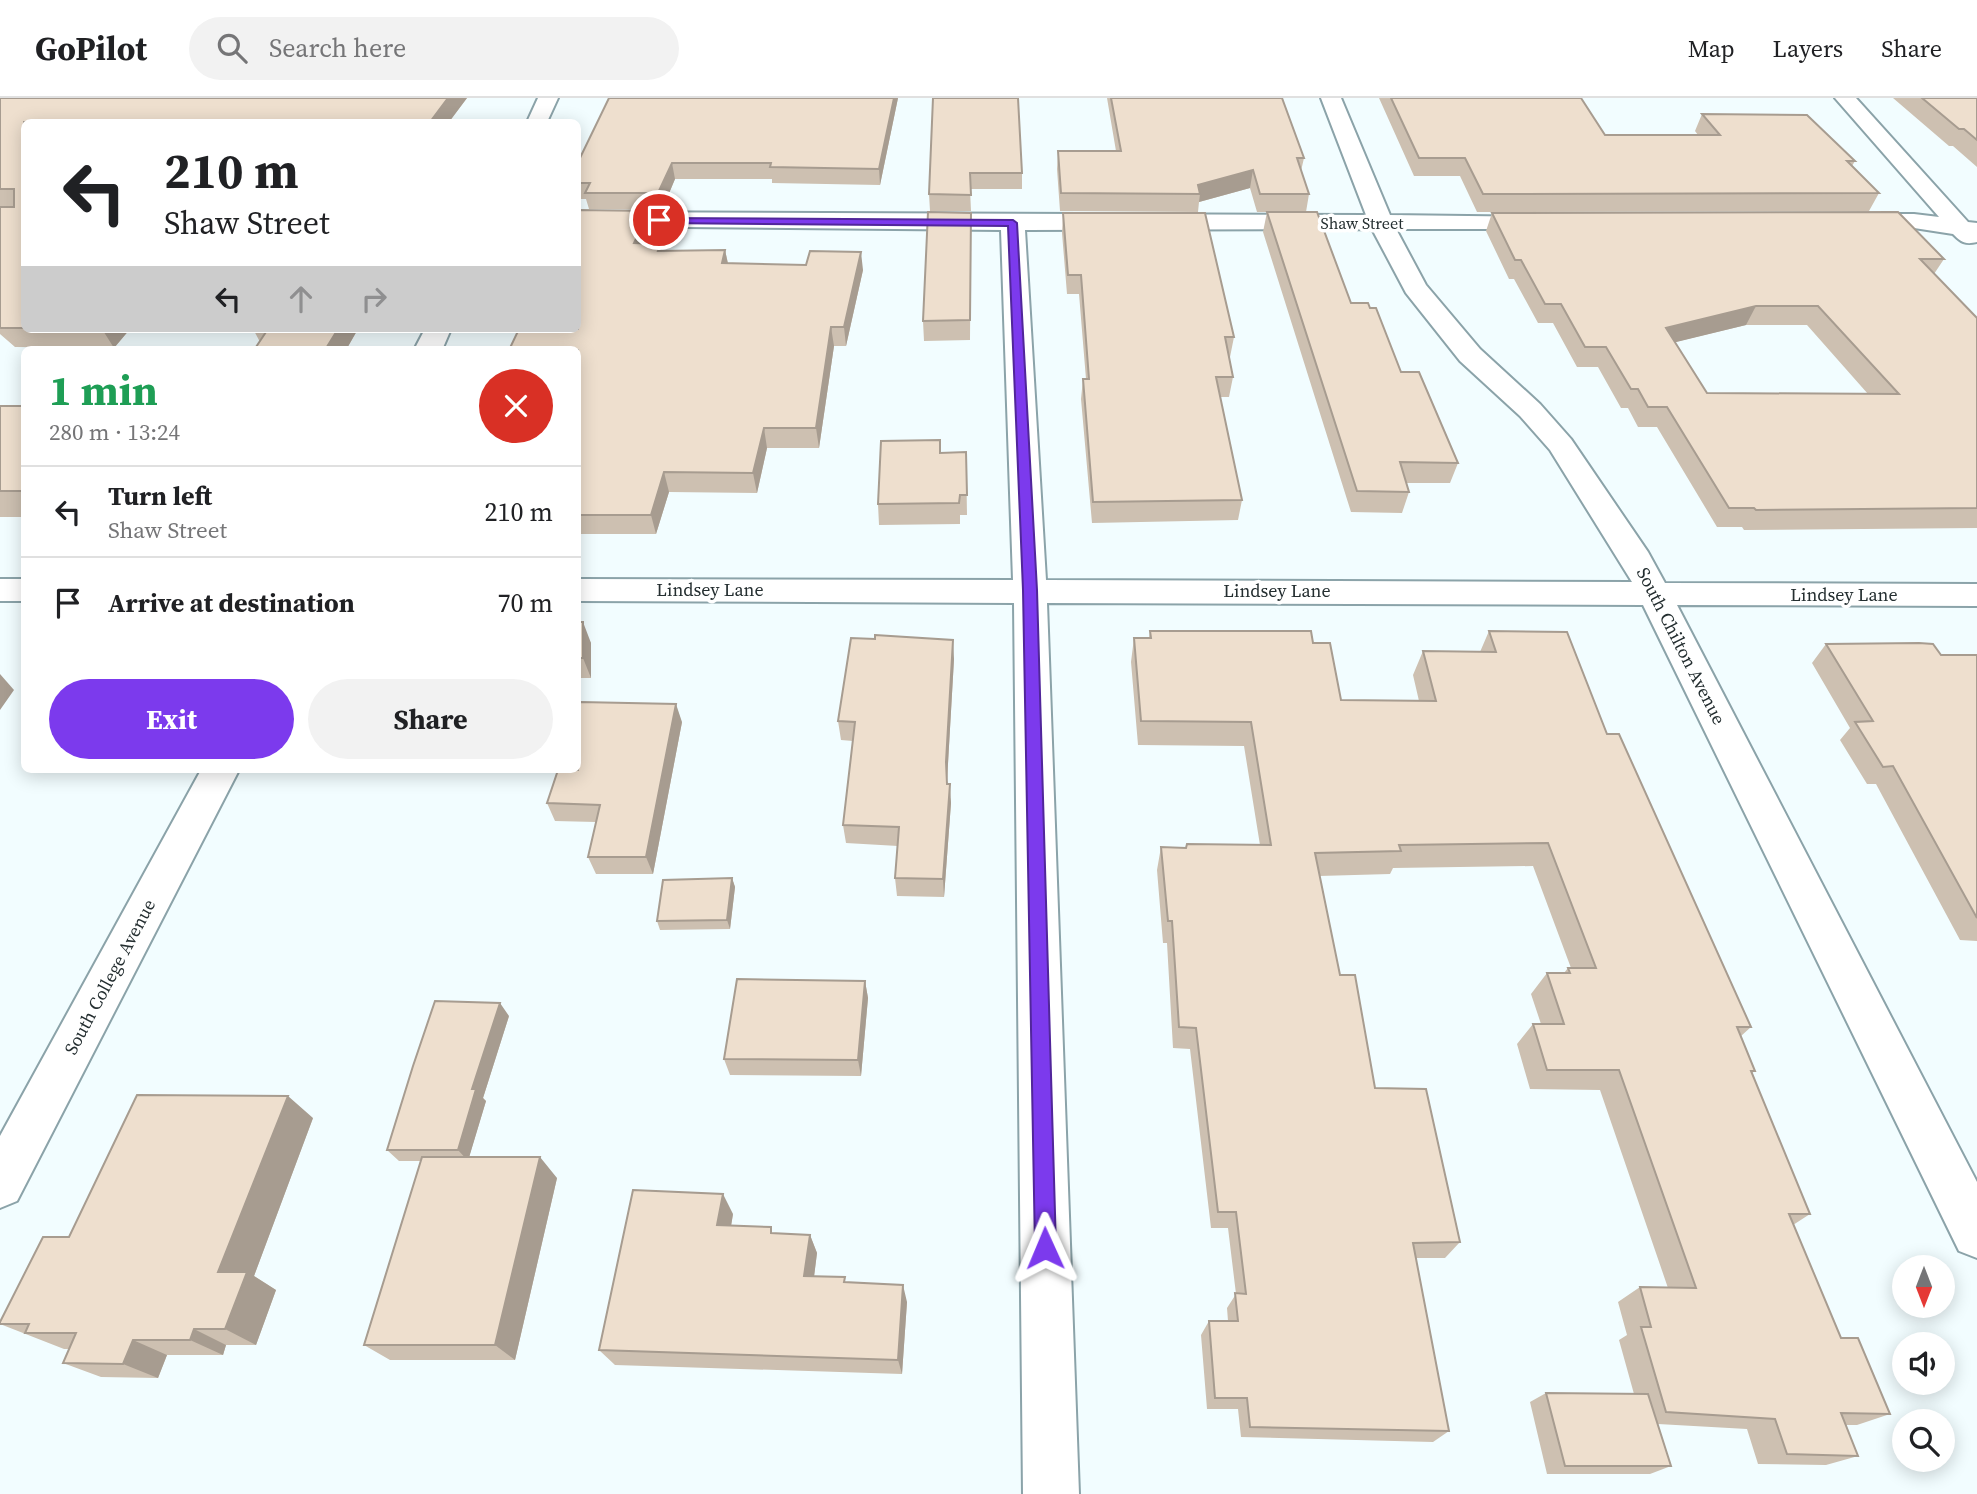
<!DOCTYPE html>
<html lang="en">
<head>
<meta charset="utf-8">
<style>
	body { margin:0; font-family:"Source Serif 4",serif; background:#f2f2f2; color:#202124; height:100vh; display:flex; flex-direction:column; font-size:26px; white-space:nowrap }
	* { box-sizing:border-box; margin:0 }
	p { font-size:23px; color:#757577 }
	.icon { flex:none; width:38px; height:38px; fill:none; stroke:currentColor; stroke-width:2; stroke-linecap:round; stroke-linejoin:round }
	.map { position:relative; flex:1; overflow:hidden }
	.sheet { position:absolute; left:21px; top:248px; width:560px; height:427px; display:flex; flex-direction:column; background:#fff; border-radius:10px; box-shadow:0 4px 18px #0003 }
	.sheet>* { flex:none }
	.guide { position:absolute; left:21px; top:21px; width:560px; height:214px; border-radius:10px; box-shadow:0 4px 18px #0003; background:#fff; color:#202124; overflow:hidden }
	.needle { width:46px; rotate:180deg }
	.fabs { position:absolute; left:1892px; top:1157px; display:grid; gap:14px }
	.fabs a { display:grid; place-items:center; width:63px; height:63px; border-radius:50%; background:#fff; box-shadow:0 4px 18px #0003; font-size:35px }
	.pin { position:absolute; display:grid; place-items:center; width:60px; height:60px; color:#fff; margin:-30px; border:4px solid #fff; border-radius:50%; box-shadow:0 2px 7px #0007 }
	.me { position:absolute; width:77px; margin:-38px; rotate:359deg; stroke-linejoin:round; filter:drop-shadow(0 0 5px #0008) }
	.turn { display:flex; align-items:center; gap:24px; height:147px; padding:0 28px; font-size:32px }
	.turn .icon { width:91px; height:91px; stroke-width:2.5 }
	.turn b { display:block; font-size:49px; line-height:60px }
	.lanes { display:flex; align-items:center; height:66px; padding:0 28px; background:#0003; justify-content:center; gap:35px; direction:ltr }
	.lanes .off { opacity:.35 }
	.round { display:grid; place-items:center; flex:none; width:74px; height:74px; border-radius:37px; background:#f2f2f2 }
	.headline { display:flex; align-items:center; justify-content:space-between; height:119px; padding:0 28px }
	h1 { font-size:42px; font-weight:700; line-height:52px; color:#1e9e55 }
	.button { display:flex; gap:14px; margin-top:auto; padding:14px 28px }
	.button a { flex:1; height:80px; border-radius:42px; background:#7c3aed; color:#fff; font-size:28px; font-weight:700; line-height:80px; text-align:center }
	.button a+a { background:#f2f2f2; color:#202124 }
	ul { padding:0; list-style:none }
	li { display:flex; align-items:center; gap:21px; height:91px; padding:0 28px; border-top:2px solid #e0e0e0 }
	li div { flex:1 }
	li b { display:block; font-size:26px }
	li em { font-style:normal }
	header { display:flex; align-items:center; gap:42px; box-sizing:border-box; height:98px; padding:0 35px; background:#fff; border-bottom:2px solid #e0e0e0 }
	header strong { font-size:33px }
	nav { display:flex; gap:38px; margin-inline-start:auto; font-size:24px }
	.search { width:490px; height:63px; background:#f2f2f2; display:flex; align-items:center; gap:18px; box-sizing:border-box; padding:0 24px; border-radius:38px; color:#757577; font-size:26px }
	.map>svg:first-child { display:block }
	.lines { fill:none; stroke-linecap:round; stroke-linejoin:round }
	.minor-casing { stroke:#8ba3a9; stroke-width:4 }
	.minor { fill:#fff; fill-rule:evenodd }
	.wall { fill:#cdc0b1; fill-rule:evenodd }
	.shaded-wall { fill:#a79c90 }
	.building { fill:#eedfce; stroke:#a79c90; stroke-width:2; fill-rule:evenodd }
	.route { fill:#7c3aed; stroke:#51269a; stroke-width:2 }
	.labels { text-anchor:middle; stroke-width:7; stroke-linejoin:round; paint-order:stroke }
	.far-street-label { font-size:16px; fill:#242e30; stroke:#fff }
	.street-label { font-size:18px; fill:#242e30; stroke:#fff }
</style>
</head>
<body>
<header>
<strong>GoPilot</strong>
<div class="search"><svg class="icon" aria-label="search" viewBox="0 0 24 24"><circle cx="10" cy="10" r="6"/><path d="M15 15l6 6"/></svg>Search here</div>
<nav><a>Map</a><a>Layers</a><a>Share</a></nav>
</header>
<div class="map">
<svg width="1977" height="1396" viewBox="0 0 1977 1396">
	<rect width="100%" height="100%" fill="#f2fdff"/>
	<g class="lines">
		<defs>
			<path id="minor" d="M538,0H558L547,24H527Z
				M1321,0H1341L1390,117L1549,119L1553,124L1549,129L1541,131H1396L1426,187L1480,251L1540,306L1571,341L1648,454L1665,485L1977,486V508L1677,507L1977,1084V1160L1959,1153L1643,507L1047,505L1079,1396H1023L1014,505L578,503V481L1013,482L1001,132L578,128V114L1366,117ZM1372,131L1406,195L1460,263L1520,318L1550,352L1632,484L1046,482L1025,132Z
				M1835,0H1856L1968,124L1977,125V144C1965,147 1961,144 1953,136L1914,130L1846,128L1842,123L1846,118L1854,116H1914L1939,119Z
				M425,231H451L442,252H414Z
				M0,481H24V503H0Z
				M201,672H239L17,1103L0,1110V1038Z"/>
		</defs>
		<!-- minor casing -->
		<use href="#minor" class="minor-casing"/>
		<!-- minor -->
		<use href="#minor" class="minor"/>
	</g>
	<!-- wall -->
	<path class="wall" d="M0,0H467L449,24H24V231H130L114,250L15,249L0,236Z
		M898,0L880,87L772,85V81H675L662,112L589,111L586,101H578V64Z
		M933,0L1022,75V91H970L971,113H930L929,96Z
		M1107,0H1282L1304,60L1301,73L1309,96L1306,114H1257L1250,90L1199,104L1198,114L1060,113L1057,71L1058,53H1116Z
		M1379,0H1581L1605,37H1698L1695,33L1702,16L1855,63L1852,68L1879,95L1869,113L1477,114L1460,78H1414Z
		M1893,0H1977V69L1953,48H1949Z
		M1267,114L1351,205L1458,365L1450,385H1406L1409,394L1402,415L1351,414L1263,134Z
		M971,115L970,242L924,243L923,223Z
		M1063,115L1234,239L1230,259H1229L1233,279L1229,299H1220L1242,402L1238,422L1092,425L1081,301L1083,281H1086L1079,196H1067L1062,135Z
		M1492,115L1944,161L1934,176L1977,220V430L1744,432L1742,429H1717L1657,329H1638L1628,310H1621L1598,269H1577L1553,225H1538L1514,181H1509L1486,133ZM1746,227H1807L1868,296L1707,295L1675,244Z
		M653,131L647,146H661L662,153L725,152L728,165L863,172L846,248H834L819,350H767L757,395L669,394L656,436H578V252Z
		M253,231H358L346,252H254L260,244Z
		M0,308H24V419H0Z
		M966,354L967,417H960V426L879,427L878,406L941,355Z
		M578,524L591,545V580H578Z
		M1150,533L1313,545L1341,602L1419,603L1413,577L1423,553L1480,554L1489,533L1607,636L1751,929L1741,938L1755,973L1752,975L1810,1116L1793,1127L1841,1240L1890,1316L1857,1327H1845L1858,1358L1826,1367L1758,1366L1747,1331L1658,1326L1671,1368L1650,1376H1547L1530,1304L1546,1295L1634,1296L1619,1242L1627,1237L1618,1204L1640,1189L1668,1190L1600,992L1530,991L1517,946L1533,926H1541L1531,896L1547,875H1564L1568,870H1571L1533,768L1393,770L1390,776L1319,778L1340,877L1375,990L1460,1144L1445,1160H1416L1449,1333L1433,1344L1241,1339L1238,1311H1207L1201,1237L1209,1223H1228L1227,1210L1236,1196L1228,1130H1211L1190,951L1173,950L1167,845H1163L1157,772L1161,749L1186,750L1260,747L1244,648L1138,647L1131,564L1134,540H1149Z
		M1826,546L1941,557H1977V843L1960,842L1876,686H1867L1840,642L1850,630L1812,565Z
		M954,561L947,683L951,705L944,799L897,798L895,780L898,748L846,745L843,727L853,643L841,642L838,623Z
		M682,624L653,776H596L588,759L596,724L555,723L547,705Z
		M732,780L735,789L730,831L660,832L657,823Z
		M865,883L868,900L861,978L730,977L724,961Z
		M509,918L483,1000L486,1003L469,1059L557,1080L515,1262H390L364,1247L421,1063H399L387,1052Z
		M313,1020L254,1178L276,1192L256,1247H226L223,1257H167L158,1280L101,1279L63,1265L69,1251H64L0,1226L69,1139Z
		M733,1116L731,1128L774,1136L810,1137L817,1155L814,1178L846,1184L907,1204L902,1276L615,1267L599,1252Z"/>
	<!-- shaded-wall -->
	<path class="shaded-wall" d="M448,0H467L449,24H430Z
		M894,0H898L880,87L879,71Z
		M672,65L675,81L662,112L658,95Z
		M1253,72L1250,90L1199,104L1200,96L1198,87Z
		M649,113L653,131L639,164L634,145Z
		M725,152L729,171L722,165Z
		M861,154L863,172L846,248L844,229Z
		M1756,208L1746,227L1656,249L1666,230Z
		M831,229L834,248L819,350L816,330Z
		M102,231H130L114,250Z
		M338,231H358L346,252H325Z
		M764,330L767,350L757,395L753,375Z
		M664,374L669,394L656,436L651,417Z
		M583,524L591,545V580L583,560Z
		M953,542L954,561L947,683V705L946,664Z
		M0,576L14,592L0,612Z
		M676,606L682,624L653,776L646,759Z
		M950,686L951,705L944,799L943,781Z
		M732,780L735,789L730,831L727,822Z
		M865,883L868,900L861,978L858,962Z
		M500,905L509,918L483,1000L486,1003L468,1063L458,1052L472,991Z
		M288,998L313,1020L254,1178L276,1192L256,1247L225,1231L218,1174Z
		M540,1059L557,1080L515,1262L495,1247Z
		M723,1096L733,1116L728,1146L717,1127Z
		M810,1137L817,1155L812,1195L804,1178Z
		M903,1187L907,1204L902,1276L898,1262Z
		M194,1231L226,1247L223,1257L190,1242Z
		M133,1242L167,1257L158,1280L123,1266Z"/>
	<!-- building -->
	<path class="building" d="M0,0H448L430,24H24V230H1L0,229V109H14V91H0Z
		M609,0H894L879,71L770,69L771,65H672L658,95H585L590,85H578V64Z
		M933,0H1018L1022,75H970L971,97L929,96Z
		M1111,0H1282L1304,60H1297L1309,96H1260L1253,72L1198,87L1200,96L1061,95L1058,53H1121Z
		M1391,0H1581L1605,37H1720L1702,16L1807,17L1855,63H1847L1879,95L1483,96L1465,60H1419Z
		M1922,0H1977V42L1964,31H1959Z
		M578,112L649,113L634,145L661,146L658,153L725,152L722,165L806,167L810,153L861,154L844,229H831L816,330H764L753,375L664,374L651,417H578V252H509L519,231H578Z
		M928,114L971,115L970,222L923,223Z
		M1267,114H1317L1351,205H1368L1370,210H1376L1401,274H1419L1458,365L1400,364L1409,394L1357,393Z
		M1898,114L1944,161H1920L1977,220V410L1756,412L1754,410H1729L1667,309H1648L1638,291H1631L1606,249H1585L1561,206H1545L1521,162H1515L1492,115ZM1756,208H1818L1899,296L1707,295L1666,230Z
		M1063,115H1205L1234,239H1225L1233,279H1216L1242,402L1093,404L1083,281H1089L1081,177H1068Z
		M268,231H338L325,252H254Z
		M0,308H24V393H0Z
		M940,342V355L966,354L967,397H960L959,405L878,406L881,343Z
		M578,524H583V560H578Z
		M1150,533H1311L1313,545H1330L1341,602L1436,603L1423,553L1496,554L1489,533L1567,534L1607,636H1619L1751,929H1737L1755,973H1751L1810,1116H1789L1841,1240H1858L1890,1316L1841,1315L1858,1358L1787,1356L1775,1321L1666,1314L1641,1229H1651L1640,1189L1696,1190L1619,972H1547L1533,926H1564L1547,875H1570L1568,870H1596L1548,745L1399,747L1401,753L1315,755L1340,877H1355L1375,990L1426,991L1460,1144L1413,1145L1449,1333L1250,1329L1247,1300H1215L1209,1223H1238L1235,1195L1246,1196L1236,1114H1218L1196,930L1179,929L1172,823H1168L1161,749L1186,750L1187,746L1271,747L1251,624L1141,623L1134,540H1151Z
		M875,537L953,542L946,664L947,686H950L943,781L895,780L899,729L843,727L855,624L838,623L851,540L875,541Z
		M1919,545L1933,546L1941,557H1977V820L1893,668L1883,669L1855,624L1873,623L1826,546Z
		M580,604L676,606L646,759H588L600,707L547,705L558,672H578V611Z
		M732,780L727,822L657,823L663,782Z
		M737,881L865,883L858,962L724,961Z
		M435,903L500,905L472,991H476L458,1052H387L413,968Z
		M137,997L288,998L218,1174H247L225,1231H194L190,1242H133L123,1266L63,1265L76,1235H25L29,1226H0V1224L43,1139H69Z
		M422,1059H540L495,1247H364Z
		M633,1092L723,1096L717,1127L771,1129V1135L810,1137L804,1178L845,1179L844,1184L903,1187L898,1262L599,1252Z
		M1546,1295L1648,1296L1671,1368H1565Z"/>
	<!-- route -->
	<path class="route" d="M656,120L1013,122L1017,125L1037,492L1056,1150L1053,1157L1045,1160L1038,1157L1035,1150L1023,492L1008,128L659,125Z"/>
	<g class="labels">
		<!-- far-street labels -->
		<g class="far-street-label">
			<text x="1362" y="131">Shaw Street</text>
		</g>
		<!-- street labels -->
		<g class="street-label">
			<text x="710" y="498">Lindsey Lane</text>
			<text x="1277" y="499">Lindsey Lane</text>
			<text x="1844" y="503">Lindsey Lane</text>
			<text transform="translate(1681 548) rotate(63)" y="6">South Chilton Avenue</text>
			<text transform="translate(110 879) rotate(-62)" y="6">South College Avenue</text>
		</g>
	</g>
</svg>
<div class="fabs">
<a><svg class="needle" viewBox="-14 -14 28 28"><path d="M0-13l5 13h-10z" fill="#e53935"/><path d="M0 13l5-13h-10z" fill="#757577"/></svg></a>
<a><svg class="icon" aria-label="sound" viewBox="0 0 24 24"><path d="M4 9h4l5-4v14l-5-4H4zM17 9q2 3 0 6"/></svg></a>
<a><svg class="icon" aria-label="search" viewBox="0 0 24 24"><circle cx="10" cy="10" r="6"/><path d="M15 15l6 6"/></svg></a>
</div>
<div class="pin" style="left:659px;top:122px;background:#d93025"><svg class="icon" aria-label="arrive" viewBox="0 0 24 24"><path d="M6 21V4h12l-3 4 3 4H6"/></svg></div>
<svg class="me" style="left:1045px;top:1150px" viewBox="-20 -20 40 40"><path d="M0-17L14 15 0 8-14 15z" fill="#7c3aed" stroke="#fff" stroke-width="4"/></svg>
<div class="guide">
<div class="turn"><svg class="icon" aria-label="left" viewBox="0 0 24 24"><path d="M17 20v-9H6M10 6l-5 5 5 5"/></svg><div><b>210 m</b>Shaw Street</div></div>
<div class="lanes"><svg class="icon" aria-label="left" viewBox="0 0 24 24"><path d="M17 20v-9H6M10 6l-5 5 5 5"/></svg><svg class="icon off" aria-label="ahead" viewBox="0 0 24 24"><path d="M12 20V5M6 11l6-6 6 6"/></svg><svg class="icon off" aria-label="right" viewBox="0 0 24 24"><path d="M7 20v-9h11M14 6l5 5-5 5"/></svg></div>
</div>
<section class="sheet">
<div class="headline"><div><h1>1 min</h1><p>280 m · 13:24</p></div><a class="round" style="background:#d93025;color:#fff"><svg class="icon" aria-label="close" viewBox="0 0 24 24"><path d="M6 6l12 12M18 6L6 18"/></svg></a></div>
<ul>
<li><svg class="icon" aria-label="left" viewBox="0 0 24 24"><path d="M17 20v-9H6M10 6l-5 5 5 5"/></svg><div><b>Turn left</b><p>Shaw Street</p></div><em>210 m</em></li>
<li><svg class="icon" aria-label="arrive" viewBox="0 0 24 24"><path d="M6 21V4h12l-3 4 3 4H6"/></svg><div><b>Arrive at destination</b></div><em>70 m</em></li>
</ul>
<div class="button"><a>Exit</a><a>Share</a></div>
</section>
</div>
</body>
</html>
